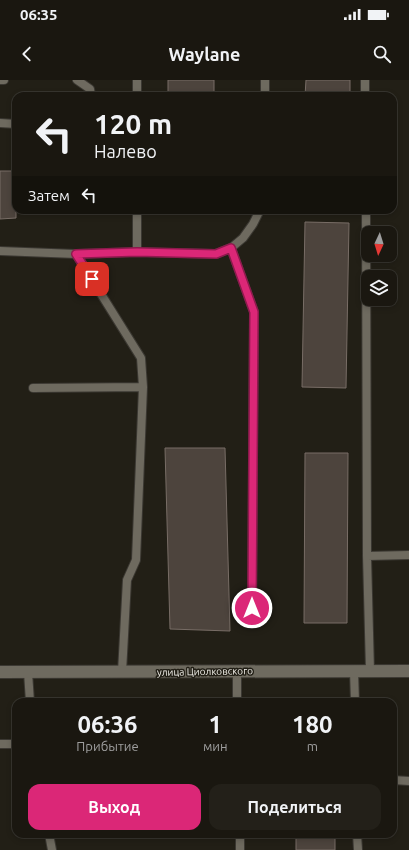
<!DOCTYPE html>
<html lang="ru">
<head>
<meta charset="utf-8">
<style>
	body { margin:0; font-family:Ubuntu,sans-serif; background:#232019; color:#f1f3f6; height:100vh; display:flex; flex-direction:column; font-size:15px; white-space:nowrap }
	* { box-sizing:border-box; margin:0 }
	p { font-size:13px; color:#9f9f9f }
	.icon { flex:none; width:22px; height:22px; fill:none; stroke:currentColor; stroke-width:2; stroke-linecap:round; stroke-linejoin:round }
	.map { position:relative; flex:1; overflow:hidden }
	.details { position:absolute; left:12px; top:618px; width:385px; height:140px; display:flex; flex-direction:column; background:#1a1710; border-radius:12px; box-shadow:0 2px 6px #0003,0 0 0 1px #383630 }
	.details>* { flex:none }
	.hud { position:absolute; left:12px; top:12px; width:385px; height:122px; border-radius:12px; box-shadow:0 2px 6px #0003,0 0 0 1px #383630; background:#1a1710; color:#f1f3f6; overflow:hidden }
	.needle { width:26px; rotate:184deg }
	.fabs { position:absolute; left:361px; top:146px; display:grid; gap:8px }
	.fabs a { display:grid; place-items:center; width:36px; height:36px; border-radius:8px; background:#1a1710; box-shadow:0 2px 6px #0003,0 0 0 1px #383630; font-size:20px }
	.pin { position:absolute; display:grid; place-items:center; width:34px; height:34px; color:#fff; margin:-17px; border-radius:8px; box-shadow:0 2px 6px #0006 }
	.me { position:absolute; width:44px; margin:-22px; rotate:0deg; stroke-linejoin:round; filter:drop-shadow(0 0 3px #0008) }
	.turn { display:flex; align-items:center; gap:14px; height:84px; padding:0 16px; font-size:18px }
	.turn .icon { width:52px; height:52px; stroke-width:2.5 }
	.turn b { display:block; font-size:28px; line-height:34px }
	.then { display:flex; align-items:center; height:38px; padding:0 16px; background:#0003; gap:8px; font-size:15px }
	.eta { display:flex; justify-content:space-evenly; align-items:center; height:68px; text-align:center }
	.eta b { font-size:24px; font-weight:600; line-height:28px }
	.primary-button { display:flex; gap:8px; margin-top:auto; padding:8px 16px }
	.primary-button a { flex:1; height:46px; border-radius:12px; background:#db2777; color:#fff; font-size:16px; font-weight:600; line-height:46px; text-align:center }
	.primary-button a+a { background:#232019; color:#f1f3f6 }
	.status { display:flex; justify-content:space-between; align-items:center; height:28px; padding:0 20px; background:#1a1710; direction:ltr }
	.status svg { height:11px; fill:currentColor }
	header { display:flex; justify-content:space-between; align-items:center; height:52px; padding:0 16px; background:#1a1710; font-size:18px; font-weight:600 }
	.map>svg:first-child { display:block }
	.building { fill:#4d443d; stroke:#786d66 }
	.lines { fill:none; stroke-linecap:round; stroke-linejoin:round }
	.lane-casing { stroke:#3b3832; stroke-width:10 }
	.secondary-casing { stroke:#3b3832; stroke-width:14 }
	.lane { stroke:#6e6a5f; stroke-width:8 }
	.secondary { stroke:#6e6a5f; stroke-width:12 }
	.route-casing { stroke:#8e194d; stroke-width:10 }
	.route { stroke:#db2777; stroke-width:7 }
	.labels { text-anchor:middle; stroke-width:3; stroke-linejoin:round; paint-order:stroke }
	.street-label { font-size:10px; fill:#f5f3ed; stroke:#221f16 }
</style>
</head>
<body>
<div class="status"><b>06:35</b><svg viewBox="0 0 49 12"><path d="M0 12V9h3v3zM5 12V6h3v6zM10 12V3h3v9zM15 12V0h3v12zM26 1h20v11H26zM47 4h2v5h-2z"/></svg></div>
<header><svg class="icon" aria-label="back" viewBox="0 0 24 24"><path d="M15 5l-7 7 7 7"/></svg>Waylane<svg class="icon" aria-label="search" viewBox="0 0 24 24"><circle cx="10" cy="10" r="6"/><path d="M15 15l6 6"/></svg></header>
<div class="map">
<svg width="409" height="770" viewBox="0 0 409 770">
	<rect width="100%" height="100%" fill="#221f16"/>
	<!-- building -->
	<path class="building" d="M168,0H214V16H168Z
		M306,0H350V16H305Z
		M0,91H16V138L0,139Z
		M305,142L349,143L346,308L302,307Z
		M165,368H225L230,551L170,549Z
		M305,373H348L347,543H304Z
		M296,754H335V770H296Z"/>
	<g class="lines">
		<defs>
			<path id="lane" d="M0,0H4
				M77,0L90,9L91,16
				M137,0V16
				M365,0V16
				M265,16V0
				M0,43L16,44
				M137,130V172
				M366,130L367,476L370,591
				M231,168L254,232L252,528
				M0,171L76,174L137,172L216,174L231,168L243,158L253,144L260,130
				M76,174L141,278L143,307L136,480L127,500L122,592
				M33,308L143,307
				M367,476L409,475
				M237,591V622
				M354,591L355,622
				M28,592L30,622
				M0,664H16
				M393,700L409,701
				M49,754L52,770
				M240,754V770
				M357,754L358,770"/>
			<path id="secondary" d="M0,592L409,591"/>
		</defs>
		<!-- lane casing -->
		<use href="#lane" class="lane-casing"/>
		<!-- secondary casing -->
		<use href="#secondary" class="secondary-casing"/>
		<!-- lane -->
		<use href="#lane" class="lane"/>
		<!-- secondary -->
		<use href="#secondary" class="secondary"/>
	</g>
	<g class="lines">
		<defs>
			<path id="route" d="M92,199L76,174L137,172L216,174L231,168L254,232L252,528"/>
		</defs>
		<!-- route casing -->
		<use href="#route" class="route-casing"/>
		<!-- route -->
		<use href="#route" class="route"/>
	</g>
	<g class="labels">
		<!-- street labels -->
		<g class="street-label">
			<text transform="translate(205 591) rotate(-1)" y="4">улица Циолковского</text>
		</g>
	</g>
</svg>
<div class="fabs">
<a><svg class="needle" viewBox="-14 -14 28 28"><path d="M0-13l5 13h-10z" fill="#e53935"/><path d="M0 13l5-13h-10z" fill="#9f9f9f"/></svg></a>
<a><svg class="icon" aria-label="layers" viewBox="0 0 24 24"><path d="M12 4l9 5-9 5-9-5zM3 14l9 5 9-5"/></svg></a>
</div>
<div class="pin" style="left:92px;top:199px;background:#d93025"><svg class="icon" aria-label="arrive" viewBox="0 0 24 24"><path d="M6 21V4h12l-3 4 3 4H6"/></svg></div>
<svg class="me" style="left:252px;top:528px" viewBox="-20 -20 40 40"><circle r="17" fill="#db2777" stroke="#fff" stroke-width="3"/><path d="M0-11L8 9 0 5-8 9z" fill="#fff"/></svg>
<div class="hud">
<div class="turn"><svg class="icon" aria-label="left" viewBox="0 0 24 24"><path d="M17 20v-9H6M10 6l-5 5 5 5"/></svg><div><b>120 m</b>Налево</div></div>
<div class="then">Затем<svg class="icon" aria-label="left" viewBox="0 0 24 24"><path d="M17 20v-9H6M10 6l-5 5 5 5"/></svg></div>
</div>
<section class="details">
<div class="eta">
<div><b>06:36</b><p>Прибытие</p></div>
<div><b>1</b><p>мин</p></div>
<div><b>180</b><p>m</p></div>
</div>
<div class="primary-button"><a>Выход</a><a>Поделиться</a></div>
</section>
</div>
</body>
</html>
